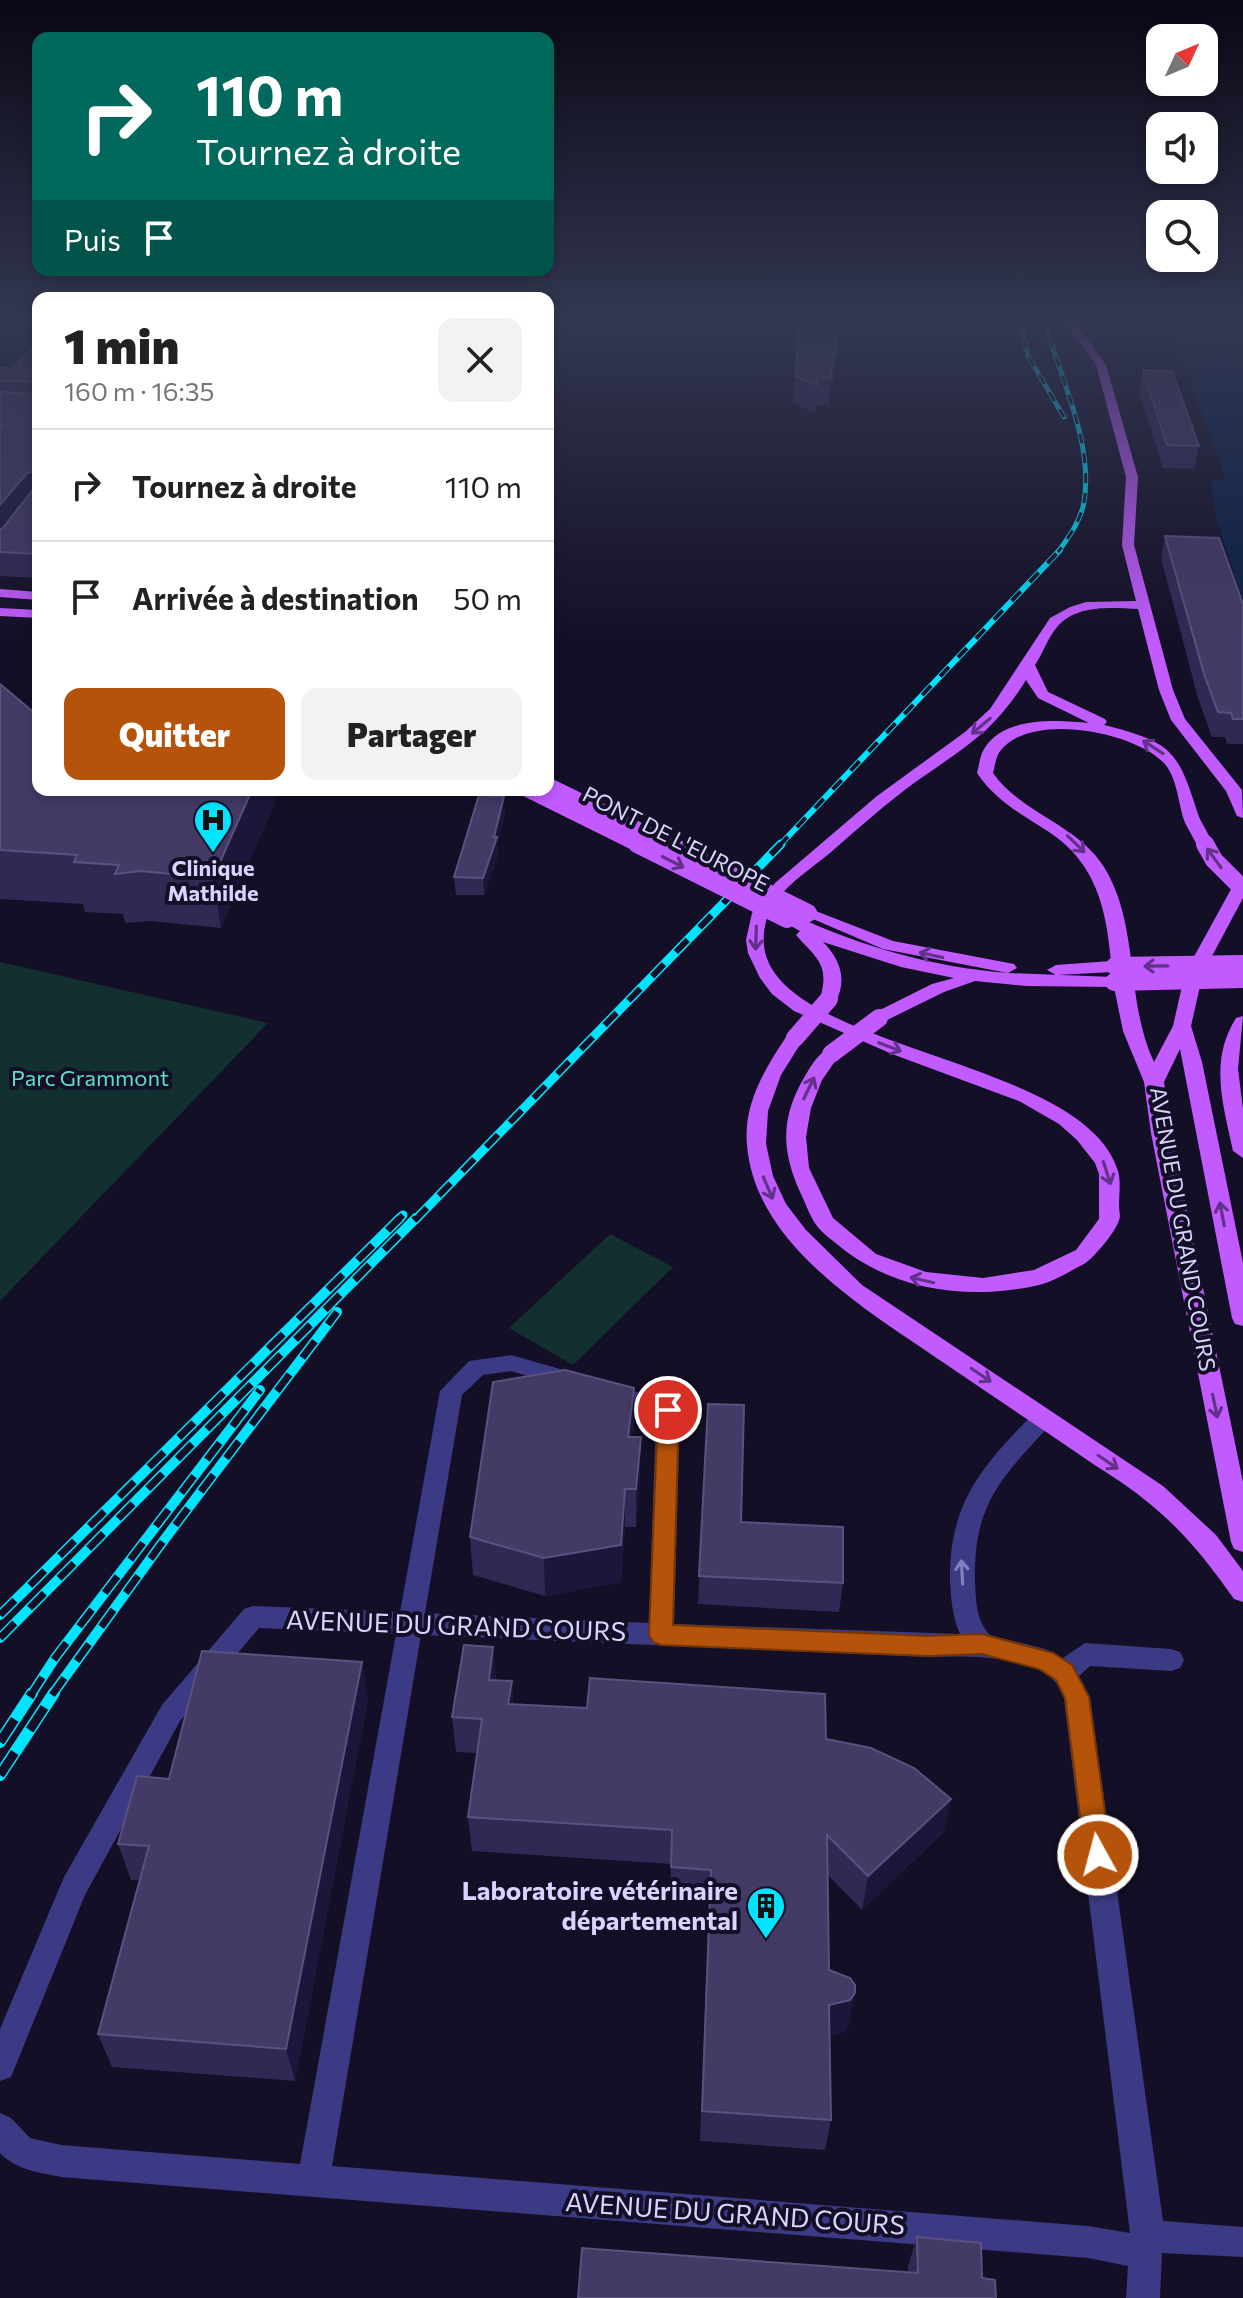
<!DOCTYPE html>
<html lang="fr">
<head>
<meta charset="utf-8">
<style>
	body { margin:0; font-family:Commissioner,sans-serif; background:#f2f2f2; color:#222; height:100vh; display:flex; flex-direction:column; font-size:30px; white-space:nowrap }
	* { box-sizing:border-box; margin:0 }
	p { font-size:26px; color:#767676 }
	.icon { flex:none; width:44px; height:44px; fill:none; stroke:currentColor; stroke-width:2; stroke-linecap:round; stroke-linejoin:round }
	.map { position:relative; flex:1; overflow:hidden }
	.side { position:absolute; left:32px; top:292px; width:522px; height:504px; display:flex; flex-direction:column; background:#fff; border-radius:16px; box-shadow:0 4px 12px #0003 }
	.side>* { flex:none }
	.top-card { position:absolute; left:32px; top:32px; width:522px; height:244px; border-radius:16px; box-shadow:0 4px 12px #0003; background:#00695c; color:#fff; overflow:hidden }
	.needle { width:52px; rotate:46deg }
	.buttons { position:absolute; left:1146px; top:24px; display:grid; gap:16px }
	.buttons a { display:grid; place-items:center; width:72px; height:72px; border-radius:16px; background:#fff; box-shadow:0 4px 12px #0003; font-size:40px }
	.pin { position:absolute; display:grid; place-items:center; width:68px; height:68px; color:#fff; margin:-34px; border:4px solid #fff; border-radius:50%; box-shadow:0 2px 8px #0007 }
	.me { position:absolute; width:88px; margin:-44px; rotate:353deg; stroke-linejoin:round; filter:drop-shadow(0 0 6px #0008) }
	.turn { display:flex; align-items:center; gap:28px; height:168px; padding:0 32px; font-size:36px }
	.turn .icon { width:104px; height:104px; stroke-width:2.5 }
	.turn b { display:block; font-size:56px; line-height:68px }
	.then { display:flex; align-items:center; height:76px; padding:0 32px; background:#0003; gap:16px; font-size:30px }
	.round { display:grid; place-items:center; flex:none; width:84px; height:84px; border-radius:16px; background:#f2f2f2 }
	.overview { display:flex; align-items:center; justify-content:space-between; height:136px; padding:0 32px }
	h1 { font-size:48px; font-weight:800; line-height:60px }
	.primary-button { display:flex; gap:16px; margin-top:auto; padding:16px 32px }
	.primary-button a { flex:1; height:92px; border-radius:16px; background:#b45309; color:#fff; font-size:32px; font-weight:800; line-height:92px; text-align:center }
	.primary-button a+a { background:#f2f2f2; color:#222 }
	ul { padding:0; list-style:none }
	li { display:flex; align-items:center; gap:24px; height:112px; padding:0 32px; border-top:2px solid #e0e0e0 }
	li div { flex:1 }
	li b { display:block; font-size:30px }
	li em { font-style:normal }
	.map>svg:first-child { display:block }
	.green { fill:#12302f }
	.water { fill:#0a1f44 }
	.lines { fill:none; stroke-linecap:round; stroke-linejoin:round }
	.minor { fill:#3d3a85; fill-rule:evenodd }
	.major { fill:#c25bff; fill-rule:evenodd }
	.rail-far4-casing { stroke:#00e5ff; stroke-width:5 }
	.rail-far3-casing { stroke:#00e5ff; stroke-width:6 }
	.rail-far2-casing { stroke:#00e5ff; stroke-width:9 }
	.rail-far1-casing { stroke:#00e5ff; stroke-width:10 }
	.rail-casing { stroke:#00e5ff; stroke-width:12 }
	.rail-far4 { stroke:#130f26; stroke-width:3; stroke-dasharray:10; stroke-linecap:butt }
	.rail-far3 { stroke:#130f26; stroke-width:4; stroke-dasharray:13; stroke-linecap:butt }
	.rail-far2 { stroke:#130f26; stroke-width:6; stroke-dasharray:17; stroke-linecap:butt }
	.rail-far1 { stroke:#130f26; stroke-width:7; stroke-dasharray:21; stroke-linecap:butt }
	.rail { stroke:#130f26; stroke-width:9; stroke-dasharray:27; stroke-linecap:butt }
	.major-bridge-far1 { stroke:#c25bff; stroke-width:15 }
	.major-bridge { stroke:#c25bff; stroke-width:18 }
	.wall { fill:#312854 }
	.shaded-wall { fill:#1d163a }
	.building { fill:#433a66; stroke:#5a527e; stroke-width:2 }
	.oneway { stroke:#623188 }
	.oneway2 { stroke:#837fbc }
	.route { fill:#b45309; stroke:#753606; stroke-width:2 }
	.labels { text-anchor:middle; stroke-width:8; stroke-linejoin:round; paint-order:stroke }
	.street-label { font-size:22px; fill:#d9d4ff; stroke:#130f26 }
	.poi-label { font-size:22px; font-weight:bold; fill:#d9d4ff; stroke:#130f26 }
	.park-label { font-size:22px; fill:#5fe0c0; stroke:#130f26 }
	.near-street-label { font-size:26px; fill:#d9d4ff; stroke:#130f26 }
	.near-poi-label { font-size:26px; font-weight:bold; fill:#d9d4ff; stroke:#130f26; text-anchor:end }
</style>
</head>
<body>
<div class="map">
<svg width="1243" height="2298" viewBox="0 0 1243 2298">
	<rect width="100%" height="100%" fill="#130f26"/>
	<!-- green -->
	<path class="green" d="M0,962L268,1023L0,1301Z
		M610,1234L673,1267L573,1365L509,1328Z"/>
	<!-- water -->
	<path class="water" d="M1167,319H1243V601L1215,514L1211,480L1226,479Z"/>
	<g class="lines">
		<!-- minor -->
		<path class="minor" d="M1087,319H1104L1074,330L1069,327Z
			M511,1355L581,1375L584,1381L581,1387L573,1390L511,1371L483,1375L462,1395L425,1613L649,1623L656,1415L599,1398L596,1392L599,1386L607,1383L676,1404L680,1410L674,1624L960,1634C952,1616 951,1598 950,1579C949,1502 984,1464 1035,1412L1043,1409L1051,1412L1055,1418L1051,1424C1001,1478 973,1504 975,1582C976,1601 976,1620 990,1635L1045,1649L1063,1658L1085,1643L1171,1649L1180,1652L1184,1660L1180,1668L1171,1671L1090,1666L1079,1676L1090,1697L1163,2221L1243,2227V2257L1162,2253L1160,2298H1126L1128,2266L1088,2258L61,2177C38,2172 16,2170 0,2153V2113L11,2118L30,2138L61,2145L300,2164L396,1634L259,1628L180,1721L85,1895L11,2077L0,2081V2029L64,1877L162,1705L244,1609L253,1606L400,1612L440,1391L469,1361ZM421,1635L929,1657C962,1656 1032,1654 1055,1682C1059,1686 1061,1693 1064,1698L1130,2233L1088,2226L332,2166Z"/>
		<!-- major -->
		<path class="major" d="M1062,319H1073L1106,365L1138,477L1134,545L1173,690L1185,719L1242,790L1243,818L1237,816L1226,791L1171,720L1159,690L1138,609C1112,608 1078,604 1058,626C1048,637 1043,653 1035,665L1048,692L1105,719L1107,722L1104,725C1177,743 1178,753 1200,820L1198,823H1186L1184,820C1178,802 1177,776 1163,762C1132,731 1031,712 1001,750C996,755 995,766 993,773C1022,814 1077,824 1104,867C1140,925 1125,1001 1154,1062L1173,1026L1185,973L1235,882L1243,877V898L1203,973L1191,1026L1202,1062L1243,1263V1326L1235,1324L1232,1318L1180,1049L1164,1082L1171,1133L1243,1482V1552L1234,1549L1231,1542L1151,1133L1144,1082L1123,1031L1114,987L1027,986L975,981L944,992L879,1024L872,1022L870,1018L872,1014L932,984L954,978L901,967L823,942C840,959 848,980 835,1003H823L820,999C830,964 817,959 796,935L800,931L778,919L787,914L793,915C863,947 932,967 1008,973L883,949L799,913L808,908L893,941L1014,964L1017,968L1008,973L1113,977V972L1056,975L1047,970L1056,965L1111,961C1106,908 1096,863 1049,832C1021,814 996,801 977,773C979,766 980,755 984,749C1004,716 1057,720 1089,723L1038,698L1026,680C1015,698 1002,715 986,730C961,752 933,769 906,789C880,809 855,831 830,853C806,873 771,893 765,926C739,1051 1082,1050 1118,1171C1121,1181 1119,1195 1119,1206C1119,1211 1121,1216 1119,1220C1117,1230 1093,1259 1084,1264C1070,1271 1055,1281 1039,1285C970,1301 893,1291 838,1245C831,1239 822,1233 817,1226C810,1217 806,1204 801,1194C783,1155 780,1124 800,1085C807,1073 817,1052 831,1048L840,1054L822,1080L811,1108L806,1137L809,1168L833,1218L876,1254L926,1272L983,1278L1034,1270L1076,1250L1099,1219V1174L1095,1163L1077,1140L1059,1124L1019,1101L892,1054L794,1011L772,994L760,978L748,953L746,940L752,913L775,883L877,796L965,732L990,709L1050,618L1070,607L1086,602L1136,601L1122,545L1126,477L1096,365Z
			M0,589L38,592V600L0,597Z
			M0,608L38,610V618L0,616Z
			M1243,1016L1238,1069L1243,1109V1158L1233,1151C1223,1104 1209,1061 1236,1018Z
			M795,1032L804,1038L781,1075L768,1111L766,1144L773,1176L786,1204L806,1230L862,1285L1163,1486L1216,1535L1243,1571V1602L1234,1599C1208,1562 1181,1528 1145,1500C1125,1483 1101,1470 1080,1455C1035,1424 989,1394 944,1363C870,1312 755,1246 747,1145C743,1103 766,1067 788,1034Z"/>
		<defs>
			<path id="rail-far4" d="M1020,319L1028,356L1064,417
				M1044,319C1059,376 1094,442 1084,502C1081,520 1069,537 1058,552"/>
			<path id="rail-far3" d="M779,846L1060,550"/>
			<path id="rail-far2" d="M398,1220L403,1215
				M415,1220L781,844"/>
			<path id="rail-far1" d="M0,1615L400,1218
				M0,1638L416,1218
				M31,1695L55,1658L260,1390
				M52,1695L164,1540L337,1312"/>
			<path id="rail" d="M0,1742L32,1693
				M0,1775L54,1693"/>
		</defs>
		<!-- rail-far4 casing -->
		<use href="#rail-far4" class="rail-far4-casing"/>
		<!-- rail-far3 casing -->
		<use href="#rail-far3" class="rail-far3-casing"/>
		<!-- rail-far2 casing -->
		<use href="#rail-far2" class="rail-far2-casing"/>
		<!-- rail-far1 casing -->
		<use href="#rail-far1" class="rail-far1-casing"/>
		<!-- rail casing -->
		<use href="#rail" class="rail-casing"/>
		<!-- rail-far4 -->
		<use href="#rail-far4" class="rail-far4"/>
		<!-- rail-far3 -->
		<use href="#rail-far3" class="rail-far3"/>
		<!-- rail-far2 -->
		<use href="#rail-far2" class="rail-far2"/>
		<!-- rail-far1 -->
		<use href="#rail-far1" class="rail-far1"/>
		<!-- rail -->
		<use href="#rail" class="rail"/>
		<!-- major-bridge-far1 -->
		<path class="major-bridge-far1" d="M548,785L672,846
			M528,790L641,846
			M1192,820L1206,846"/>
		<!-- major-bridge -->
		<path class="major-bridge" d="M637,844L787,919
			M668,844L808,913
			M1205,844L1214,860L1243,889
			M1115,966L1243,964
			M1114,982L1243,979
			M795,1038L829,999
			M831,1054L879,1018"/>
	</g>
	<!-- wall -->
	<path class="wall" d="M800,319L836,354L834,381H831L829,405H816L815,413L793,403Z
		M38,343V578L0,576V368L12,369Z
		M1143,370L1199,446L1194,469L1163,468L1139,391Z
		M1165,536L1243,604V744H1227L1225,737H1212L1198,698L1161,558Z
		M0,684L38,790H277L278,795L221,928L150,921L125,923L123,914L85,912L83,904L0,899Z
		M505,813L497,846L498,854L484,895H456L454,877Z
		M708,1404L741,1522L843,1583L839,1612L698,1604Z
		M634,1426L632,1437L640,1475L636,1527H625L621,1582L545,1596L473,1575L470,1537Z
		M493,1647L496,1681H512L513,1704L826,1739L951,1799L943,1833L862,1910L828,1875L829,1970L849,2026L844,2032L830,2036L831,2120L825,2150L700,2141L709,1903L670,1901L671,1864L472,1851L468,1817L477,1753L456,1752L452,1717Z
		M362,1662L368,1699L295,2081L112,2067L98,2034L139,1880H131L118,1844L169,1779Z
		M917,2237L982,2278L908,2272V2266Z"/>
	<!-- shaded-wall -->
	<path class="shaded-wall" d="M3,319H29L0,348V322Z
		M35,471L38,486L0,535V505L27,473Z
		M252,790H277L278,795L221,928L213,878Z
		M504,796L505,813L497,846L498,854L484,895L483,878Z
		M634,1388V1426L628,1475V1437Z
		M641,1437L640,1475L636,1527V1489Z
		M625,1489V1527L621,1582L545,1596L544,1558Z
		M493,1647L496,1682L489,1680Z
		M362,1662L368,1699L295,2081L286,2049Z
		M512,1681L514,1717L508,1704Z
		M951,1799L943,1833L862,1910L868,1876Z
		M855,1993L849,2026L844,2032L824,2037L829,2005Z"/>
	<!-- building -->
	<path class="building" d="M800,319H838L836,354H832L831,378L818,377L817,385L795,376Z
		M38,343V554L0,552V529H2L35,487V471L27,473L0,505V428L3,425H0V392L33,394L36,385L34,382L0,381V368L12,369Z
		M1143,370L1172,371L1199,446L1167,445Z
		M1165,536L1219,538L1243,604V719H1233L1231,713L1218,712L1204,674Z
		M0,684L38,716V790H252L213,878L140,871L115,874L119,865L74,862L77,855L0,850Z
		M479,795L504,796L494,837H497L483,878L454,877Z
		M565,1370L634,1388L628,1437H641L636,1489H625L621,1545L544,1558L470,1537L493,1382Z
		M708,1404L744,1405L741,1522L843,1527V1583L699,1576Z
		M464,1645L493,1647L489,1680L512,1681L508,1704L587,1708L590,1678L825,1694L826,1739L871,1748L914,1768L951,1799L868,1876L827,1835L829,1970L850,1978L855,1985V1993L850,2000L829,2005L831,2120L702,2111L711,1870L671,1867L672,1830L468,1817L482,1719L452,1717Z
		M202,1651L362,1662L286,2049L98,2034L149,1846L118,1844L137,1776L169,1779Z
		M917,2237L981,2243L982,2278L995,2280L996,2298H578L582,2248L918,2273Z"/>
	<!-- one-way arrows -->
	<defs><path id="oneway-shaft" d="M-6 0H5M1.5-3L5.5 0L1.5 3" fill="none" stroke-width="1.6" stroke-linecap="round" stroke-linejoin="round" transform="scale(2)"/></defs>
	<g class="oneway">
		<use href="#oneway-shaft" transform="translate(981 726) rotate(140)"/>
		<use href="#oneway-shaft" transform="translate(1153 747) rotate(-147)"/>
		<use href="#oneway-shaft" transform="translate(1076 844) rotate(44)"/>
		<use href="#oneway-shaft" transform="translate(1214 858) rotate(-126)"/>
		<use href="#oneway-shaft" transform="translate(673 862) rotate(27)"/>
		<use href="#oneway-shaft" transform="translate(756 938) rotate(92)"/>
		<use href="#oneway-shaft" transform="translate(931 955) rotate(-168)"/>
		<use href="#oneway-shaft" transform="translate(1156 966) rotate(179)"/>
		<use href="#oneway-shaft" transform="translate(890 1047) rotate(21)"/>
		<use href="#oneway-shaft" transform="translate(809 1088) rotate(-64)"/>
		<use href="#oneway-shaft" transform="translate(1107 1173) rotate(72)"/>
		<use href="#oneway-shaft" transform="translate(768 1188) rotate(67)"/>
		<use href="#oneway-shaft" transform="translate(1222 1214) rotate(-101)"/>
		<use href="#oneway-shaft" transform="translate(922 1280) rotate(-167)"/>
		<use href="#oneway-shaft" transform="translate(981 1375) rotate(34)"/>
		<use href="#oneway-shaft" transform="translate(1215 1406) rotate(78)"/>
		<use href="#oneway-shaft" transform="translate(1108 1462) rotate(34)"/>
	</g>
	<use class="oneway2" href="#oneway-shaft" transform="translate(962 1572) rotate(-93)"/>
	<!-- sky -->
	<linearGradient id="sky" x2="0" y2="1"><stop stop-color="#0a0815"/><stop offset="0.5" stop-color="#333752"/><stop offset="1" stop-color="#333752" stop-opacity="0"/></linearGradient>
	<rect width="1243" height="641" fill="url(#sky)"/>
	<!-- route -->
	<path class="route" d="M668,1402L676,1404L679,1410L673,1625L929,1636L982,1634L1053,1653L1072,1665L1089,1697L1111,1855L1107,1864L1098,1867L1089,1864L1085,1855L1065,1698L1056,1680L1039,1669L982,1654L929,1656L661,1645L653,1642L649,1635L658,1410L661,1404Z"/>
	<!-- icons -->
	<defs>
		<symbol id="hospital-pin" viewBox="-11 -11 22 30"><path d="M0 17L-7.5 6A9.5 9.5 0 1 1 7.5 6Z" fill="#00e5ff" stroke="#130f26"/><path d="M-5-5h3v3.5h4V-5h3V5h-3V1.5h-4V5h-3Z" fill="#111"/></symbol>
		<symbol id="building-pin" viewBox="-11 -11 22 30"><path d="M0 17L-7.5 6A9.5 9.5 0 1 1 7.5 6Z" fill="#00e5ff" stroke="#130f26"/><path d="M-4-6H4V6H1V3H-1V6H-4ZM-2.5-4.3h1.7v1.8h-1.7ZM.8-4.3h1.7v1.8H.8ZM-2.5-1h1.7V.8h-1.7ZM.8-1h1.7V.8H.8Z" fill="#111"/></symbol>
	</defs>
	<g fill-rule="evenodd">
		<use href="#hospital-pin" x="191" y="798" width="44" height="60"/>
		<use href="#building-pin" x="744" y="1884" width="44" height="60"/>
	</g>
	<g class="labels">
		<!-- street labels -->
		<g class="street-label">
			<text transform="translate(676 839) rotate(27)" y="8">PONT DE L'EUROPE</text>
			<text transform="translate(1183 1229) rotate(80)" y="8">AVENUE DU GRAND COURS</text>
		</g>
		<!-- poi labels -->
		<g class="poi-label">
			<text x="213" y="876">Clinique<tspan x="213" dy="25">Mathilde</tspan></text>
		</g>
		<!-- park labels -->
		<g class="park-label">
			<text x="90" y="1086">Parc Grammont</text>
		</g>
		<!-- near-street labels -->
		<g class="near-street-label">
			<text transform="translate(456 1626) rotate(2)" y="9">AVENUE DU GRAND COURS</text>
			<text transform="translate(735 2214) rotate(4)" y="9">AVENUE DU GRAND COURS</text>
		</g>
		<!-- near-poi labels -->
		<g class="near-poi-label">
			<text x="738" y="1900">Laboratoire vétérinaire<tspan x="738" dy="30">départemental</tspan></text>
		</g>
	</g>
</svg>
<div class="buttons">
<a><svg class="needle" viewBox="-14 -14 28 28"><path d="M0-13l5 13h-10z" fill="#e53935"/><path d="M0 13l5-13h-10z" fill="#767676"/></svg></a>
<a><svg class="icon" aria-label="sound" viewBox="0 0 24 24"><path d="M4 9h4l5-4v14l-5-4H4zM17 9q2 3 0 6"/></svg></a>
<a><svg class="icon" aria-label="search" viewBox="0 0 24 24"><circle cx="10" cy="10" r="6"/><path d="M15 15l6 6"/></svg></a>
</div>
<div class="pin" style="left:668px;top:1410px;background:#d93025"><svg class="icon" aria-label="arrive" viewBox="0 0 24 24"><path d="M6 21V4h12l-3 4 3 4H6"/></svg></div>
<svg class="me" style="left:1098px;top:1855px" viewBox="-20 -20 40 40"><circle r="17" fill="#b45309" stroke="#fff" stroke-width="3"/><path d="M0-11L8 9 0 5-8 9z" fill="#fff"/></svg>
<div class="top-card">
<div class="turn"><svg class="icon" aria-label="right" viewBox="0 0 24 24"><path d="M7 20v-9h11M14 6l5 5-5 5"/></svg><div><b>110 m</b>Tournez à droite</div></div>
<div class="then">Puis<svg class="icon" aria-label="arrive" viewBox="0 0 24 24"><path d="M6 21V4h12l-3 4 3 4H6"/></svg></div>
</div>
<section class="side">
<div class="overview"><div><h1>1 min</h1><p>160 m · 16:35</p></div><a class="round"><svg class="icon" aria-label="close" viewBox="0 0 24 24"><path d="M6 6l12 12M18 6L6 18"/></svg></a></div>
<ul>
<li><svg class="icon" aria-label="right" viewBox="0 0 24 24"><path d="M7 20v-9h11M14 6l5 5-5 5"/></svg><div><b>Tournez à droite</b></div><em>110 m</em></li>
<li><svg class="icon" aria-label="arrive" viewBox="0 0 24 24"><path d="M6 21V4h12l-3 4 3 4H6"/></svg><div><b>Arrivée à destination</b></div><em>50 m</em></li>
</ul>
<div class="primary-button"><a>Quitter</a><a>Partager</a></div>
</section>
</div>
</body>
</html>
